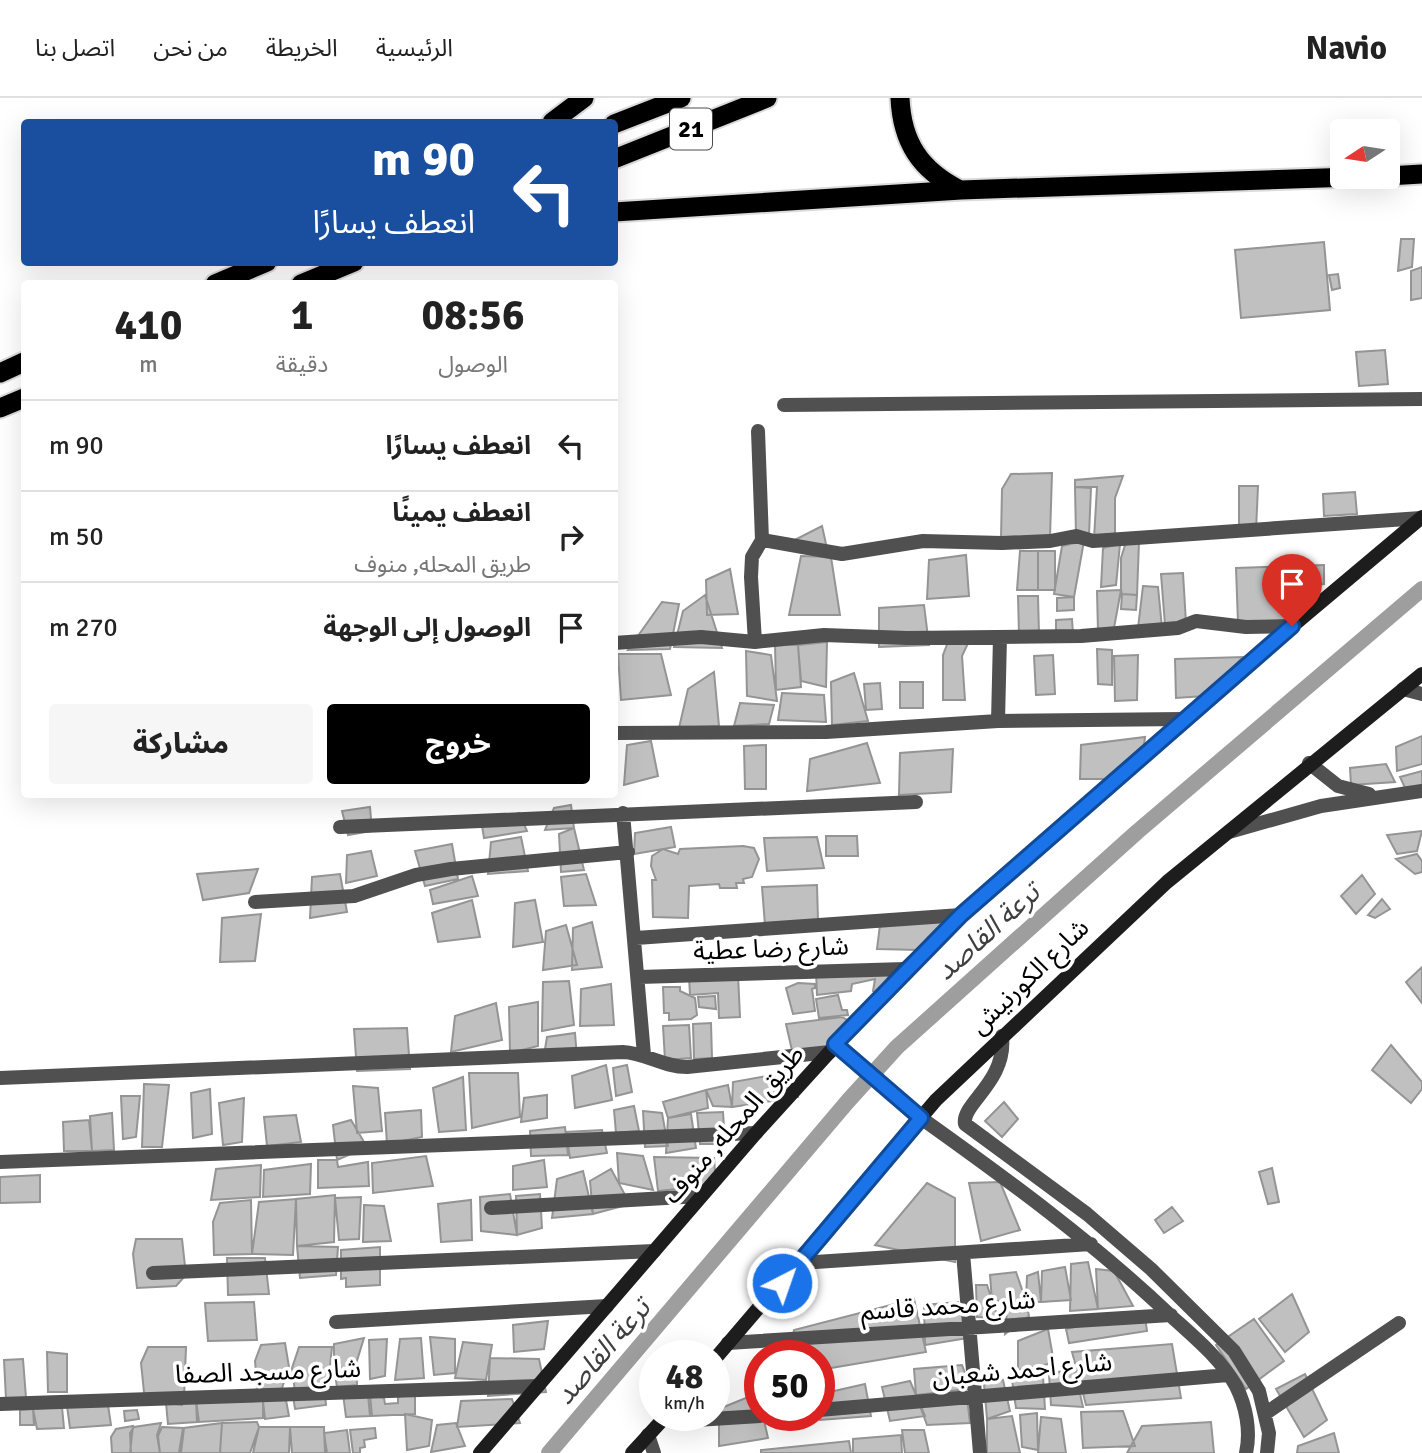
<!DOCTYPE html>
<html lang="ar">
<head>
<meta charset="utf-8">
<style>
	body { margin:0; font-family:Signika,"Noto Sans Arabic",sans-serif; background:#f6f6f6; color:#222; direction:rtl; height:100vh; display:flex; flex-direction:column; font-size:26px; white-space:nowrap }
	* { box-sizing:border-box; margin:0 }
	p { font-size:23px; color:#767676 }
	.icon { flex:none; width:38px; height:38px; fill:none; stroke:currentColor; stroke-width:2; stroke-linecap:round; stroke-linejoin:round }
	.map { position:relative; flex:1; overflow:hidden; direction:ltr }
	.panel { position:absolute; left:21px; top:182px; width:597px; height:518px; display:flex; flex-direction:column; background:#fff; border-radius:7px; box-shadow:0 7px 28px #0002; direction:rtl }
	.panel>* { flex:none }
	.banner { position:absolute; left:21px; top:21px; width:597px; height:147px; border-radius:7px; box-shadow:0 7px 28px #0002; direction:rtl; background:#1a4fa0; color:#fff; overflow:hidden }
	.needle { width:46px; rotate:258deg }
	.fabs { position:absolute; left:1330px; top:21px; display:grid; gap:14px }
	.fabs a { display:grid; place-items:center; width:70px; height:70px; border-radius:7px; background:#fff; box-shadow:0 7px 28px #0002; font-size:35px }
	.speed { position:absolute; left:639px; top:1242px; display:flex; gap:14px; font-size:35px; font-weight:700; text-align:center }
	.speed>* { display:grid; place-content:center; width:91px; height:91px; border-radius:50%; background:#fff; box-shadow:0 7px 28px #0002; line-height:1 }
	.speed small { font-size:18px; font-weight:400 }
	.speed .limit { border:10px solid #d22; background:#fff; color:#111 }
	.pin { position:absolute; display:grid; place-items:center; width:60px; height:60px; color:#fff; margin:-72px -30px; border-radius:50% 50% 50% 0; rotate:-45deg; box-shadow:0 0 7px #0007 }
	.pin .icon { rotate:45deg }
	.me { position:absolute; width:77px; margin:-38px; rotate:41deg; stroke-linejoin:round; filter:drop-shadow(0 0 5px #0008) }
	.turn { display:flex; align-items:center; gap:24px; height:147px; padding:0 28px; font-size:32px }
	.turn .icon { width:91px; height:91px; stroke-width:2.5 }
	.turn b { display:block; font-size:49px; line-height:60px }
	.eta { display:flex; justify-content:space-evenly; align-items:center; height:119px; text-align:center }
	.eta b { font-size:42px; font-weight:800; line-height:49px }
	.action { display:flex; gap:14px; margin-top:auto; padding:14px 28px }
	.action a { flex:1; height:80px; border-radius:7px; background:#000; color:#fff; font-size:28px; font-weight:800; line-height:80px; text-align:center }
	.action a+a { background:#f6f6f6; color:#222 }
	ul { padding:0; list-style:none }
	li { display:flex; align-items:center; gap:21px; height:91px; padding:0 28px; border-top:2px solid #e0e0e0 }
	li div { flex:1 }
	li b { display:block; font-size:26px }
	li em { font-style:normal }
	header { display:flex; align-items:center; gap:42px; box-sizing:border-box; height:98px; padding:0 35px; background:#fff; border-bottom:2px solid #e0e0e0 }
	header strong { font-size:33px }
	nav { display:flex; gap:38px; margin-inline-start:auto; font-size:24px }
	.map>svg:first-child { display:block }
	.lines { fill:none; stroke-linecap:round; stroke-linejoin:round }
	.canal { stroke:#9e9e9e; stroke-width:16 }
	.building { fill:#c0c0c0; stroke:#949494; stroke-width:2 }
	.trunk-casing { stroke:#dbdbdb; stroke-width:23 }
	.minor { stroke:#505050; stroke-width:14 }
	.secondary { stroke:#1d1d1d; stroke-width:14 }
	.trunk { stroke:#000; stroke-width:19 }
	.route-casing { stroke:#114b97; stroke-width:18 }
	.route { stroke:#1a73e8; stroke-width:12 }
	.labels { text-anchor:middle; stroke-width:7; stroke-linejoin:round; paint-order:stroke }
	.shield { fill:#fff; stroke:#4c4c4c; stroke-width:2 }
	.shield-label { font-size:24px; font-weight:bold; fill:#000 }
	.street-label { font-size:26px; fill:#000; stroke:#fff }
	.water-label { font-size:28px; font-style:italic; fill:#3f3f3f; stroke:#fff }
</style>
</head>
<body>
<header>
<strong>Navio</strong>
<nav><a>الرئيسية</a><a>الخريطة</a><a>من نحن</a><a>اتصل بنا</a></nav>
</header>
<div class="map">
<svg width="1422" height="1355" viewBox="0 0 1422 1355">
	<rect width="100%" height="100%" fill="#fff"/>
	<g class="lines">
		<!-- canal -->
		<path class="canal" d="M549,1355L848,1003L897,949L1137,734L1422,491"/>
	</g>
	<!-- building -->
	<path class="building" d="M1401,141H1414L1412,169L1398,173Z
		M1324,144L1330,212L1241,220L1235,152Z
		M1422,169V200L1411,202V173Z
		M1338,176L1340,190L1332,192L1329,177Z
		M1385,252L1388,286L1359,288L1356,254Z
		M1052,375L1050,439L1001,441L1002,391L1011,376Z
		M1123,378L1115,400V439L1094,441L1097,389H1075V382Z
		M1239,388H1258L1256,433H1239Z
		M1075,389L1091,390L1089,437H1076Z
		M1355,394L1357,416L1324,418L1323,396Z
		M822,428L828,455L781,449Z
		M1084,443L1074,499L1054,496L1062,448Z
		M1126,444H1139L1137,497L1122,496L1121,492V460Z
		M1120,446L1116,487L1101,489L1103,450Z
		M1020,453H1038V492H1017Z
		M1038,453H1055V492H1038Z
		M966,457L969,498L927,501L929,462Z
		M801,458L831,459L840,517H789Z
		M1324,467V486L1287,488L1286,523L1238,525L1236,470Z
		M730,471L738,516L707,517L706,482Z
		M1183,475L1186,525L1165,527L1161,476Z
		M1143,488L1158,489L1162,530H1138Z
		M1121,492L1114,530L1098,533L1097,493Z
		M1122,496L1137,497L1136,512L1121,511Z
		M705,497L722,550L674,549L683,513Z
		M1018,498H1038L1039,536H1019Z
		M1074,499V512L1057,513V500Z
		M662,504L679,506L670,551L628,552Z
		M924,507L929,547L879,549V510Z
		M1072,521L1073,536L1056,534V522Z
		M950,539L970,541L962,558L965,602H943V557Z
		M827,544L826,589L801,583L798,547Z
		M775,546L798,547L801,589L776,592Z
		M1097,551L1112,552V587L1098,586Z
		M746,553L771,557L777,603L747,598Z
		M618,556H661L671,597L621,602Z
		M1053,557L1055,596L1036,597L1034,558Z
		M1138,557L1137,602L1115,603L1114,558Z
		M1243,559L1205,598L1176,600L1175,561Z
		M714,574L719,628L679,630L688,591Z
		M854,575L868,623L832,627L831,584Z
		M900,584H923V610H900Z
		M880,585L882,611L866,612L864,586Z
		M782,595L824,597L826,624L778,622Z
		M740,605L774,607L769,626L734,628Z
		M1422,638V666L1397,673L1396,649Z
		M1145,639L1144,647L1109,681H1080L1081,647Z
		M651,643L658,678L624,687L627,647Z
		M867,645L880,685L807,693L810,661Z
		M766,647V691H745L744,648Z
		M953,651L951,694L899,697L900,655Z
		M1386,666L1395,684L1351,687L1350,670Z
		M1422,673V689L1406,692L1400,679Z
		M571,707L574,730L545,732L554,710Z
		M370,709L372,733L348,737L342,713Z
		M519,715L527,733L484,740L482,728Z
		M671,729L675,749L634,756L635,735Z
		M574,730L584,772L561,774L559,736Z
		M1422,733L1417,753L1397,756L1387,737Z
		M826,738H857L858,758H826Z
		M521,739L528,773L488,776L491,744Z
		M817,739L824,770L767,773L764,740Z
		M452,746L458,781L425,788L415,753Z
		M743,748L754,750L759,761L752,779L743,781L744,785H736L737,790H720L719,786L689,788L688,820L653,819L652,782H656L651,768L652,758L663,751L678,756L680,751Z
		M371,753L377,778L346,785L347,757Z
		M1417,756L1422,763V774L1415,776L1396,761Z
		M258,771L249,795L203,802L197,776Z
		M340,776L347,814L310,820L312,779Z
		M586,776L596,807L564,808L561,779Z
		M1362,777L1375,796L1356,816L1341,798Z
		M472,778L478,798L433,806L430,792Z
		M817,787L818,823L765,827L762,789Z
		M1382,801L1390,811L1375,820L1368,817Z
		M472,802L480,839L438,844L432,815Z
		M535,802L543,844L513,849L515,805Z
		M261,816L255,863L220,864L222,820Z
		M954,820L919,852L877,851L880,827Z
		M592,824L602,869L572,872L573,830Z
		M566,827L577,867L543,872L546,833Z
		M1422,869V905L1406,884Z
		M892,873L879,895L873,893L875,881L852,886L851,893L817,897L816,874Z
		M738,877L740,919L719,920L718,895L690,897L689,879Z
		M569,883L574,927L542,933L543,884Z
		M798,885L815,886V890L812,891L815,913L793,916L786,890Z
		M611,886L614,927L580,928L581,891Z
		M663,889H680V893L695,900L697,917L691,921L669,922V915H664Z
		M838,897L842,912H847L848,917L819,920L816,901Z
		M715,898L716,911L699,909L698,899Z
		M538,904V948L510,955L509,909Z
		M496,905L502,942L451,954L455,918Z
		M842,919L849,923L821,954L793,957L786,926Z
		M711,925L712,960L694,961L693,926Z
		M689,927L691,960L665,962L663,928Z
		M407,930L410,971L357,973L354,931Z
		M575,935L577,960L543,963L547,939Z
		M1391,947L1422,984V991L1411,1005L1372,972Z
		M606,967L612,1002L575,1010L572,978Z
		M627,967L632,994L616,998L613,970Z
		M790,974L798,999L732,1009L733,984Z
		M469,975H518L520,1019L472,1030Z
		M463,979L466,1032L439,1034L433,990Z
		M144,986L169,987L162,1049H142Z
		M728,987L732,1009L713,1008L706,992Z
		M353,988L378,990L382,1033L357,1035Z
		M210,991L212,1036L193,1040L191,995Z
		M706,992L708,1010L668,1020L663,1004Z
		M547,997V1020L521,1024L524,1000Z
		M121,998H140L136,1039L123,1041Z
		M244,1000L242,1044L223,1047L219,1005Z
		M1004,1004L1018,1021L1002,1039L985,1023Z
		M634,1008L639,1033L616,1035L614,1012Z
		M421,1012L422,1039L387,1046L385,1015Z
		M643,1013L662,1015L668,1048L645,1049Z
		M723,1014L725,1046H700L697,1015Z
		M112,1015L114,1052L92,1053L90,1018Z
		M691,1016L696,1050L666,1055L668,1020Z
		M296,1017L301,1044L267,1048L264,1019Z
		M89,1022L92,1053H64L63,1024Z
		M351,1022L367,1049L337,1062L333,1027Z
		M565,1029L568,1057L531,1058L530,1033Z
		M602,1032L607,1055L570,1060L566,1034Z
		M617,1055L643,1058L653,1092L619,1085Z
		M426,1058L433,1088L373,1095L372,1065Z
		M654,1059L714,1060L716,1087L658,1093Z
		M318,1062H337L338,1069L368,1064L369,1088L318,1090Z
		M544,1062L547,1089L513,1092V1068Z
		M311,1066L310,1096L263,1099L264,1072Z
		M261,1067L260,1099L211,1102L216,1071Z
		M1272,1070L1279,1104L1268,1106L1259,1074Z
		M611,1071L630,1106L593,1116L590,1083Z
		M583,1073L593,1116L552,1120L557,1081Z
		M40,1077V1104L0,1105V1079Z
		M1000,1084L1020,1132L981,1143L969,1085Z
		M927,1085L955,1100V1164L875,1147Z
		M510,1096L517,1137L481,1133L480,1099Z
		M540,1096L542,1130L517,1137L516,1098Z
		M335,1097L334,1144L297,1148L296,1101Z
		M361,1099L359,1141L339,1142L335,1100Z
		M296,1101L293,1157L252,1156L259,1104Z
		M251,1102L252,1156L214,1157L213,1124L220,1105Z
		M471,1102L472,1142L441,1144L438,1106Z
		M364,1107L384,1108L391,1143L363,1144Z
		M1172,1109L1183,1123L1164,1135L1155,1122Z
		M136,1141H182L186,1177L176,1188L137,1190L133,1156Z
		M297,1148L338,1149L336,1177L300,1180Z
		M380,1149V1187L346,1189V1180L341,1181V1152Z
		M227,1160H265L269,1196L228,1197Z
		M1088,1164L1098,1211L1070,1213L1071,1166Z
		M1065,1169L1071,1202L1041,1204L1042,1173Z
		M1096,1171L1114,1173L1133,1208L1098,1211Z
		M1016,1174L1026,1203H992L990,1177Z
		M1038,1174L1041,1204L1026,1203L1027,1178Z
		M976,1187H987L998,1220L977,1219Z
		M1292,1196L1309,1234L1285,1254L1259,1221Z
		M914,1201L926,1254L819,1272V1258H788L794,1232Z
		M1026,1203L1029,1218L1005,1236L1008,1204Z
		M254,1204L257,1242L208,1243L205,1205Z
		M958,1204L974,1239L925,1247L924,1207Z
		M1144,1213L1147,1233L1069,1245L1066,1231Z
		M1254,1221L1284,1263L1246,1291L1216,1247Z
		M548,1223L544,1251L514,1254L513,1227Z
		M1048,1231L1054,1265L1018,1272V1243Z
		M430,1239L455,1241V1275L434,1277Z
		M364,1240L356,1266L357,1287L337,1289L334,1270L339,1269L334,1267V1246Z
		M421,1240L424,1280L395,1282L400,1241Z
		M387,1241L385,1278L370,1281L369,1242Z
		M463,1244L492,1247L486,1282L455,1280Z
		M285,1245L289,1269L279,1299L258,1295L255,1263L261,1247Z
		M1172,1246L1181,1300L1086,1307L1072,1254Z
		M148,1249H186L184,1300L145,1304L141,1265Z
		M299,1249H332L328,1289L295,1294L292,1270Z
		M47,1254L67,1256V1294H48Z
		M490,1260L539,1261L546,1294L488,1298Z
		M23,1261L26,1300L6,1301L4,1262Z
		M962,1267L971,1291L916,1297L914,1271Z
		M1074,1269L1083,1309L1051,1307L1049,1277Z
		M1305,1276L1327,1322L1304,1339L1276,1291Z
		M1043,1278L1045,1311L1016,1310L1012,1282Z
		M1003,1282L1010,1313L987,1321L984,1286Z
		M910,1283L925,1318L890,1323L882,1289Z
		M865,1286L871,1318L820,1322L825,1295Z
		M966,1291L970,1325L927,1327L916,1297Z
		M415,1294V1316L372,1318L370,1296L384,1300L385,1306L398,1305V1299Z
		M758,1295L760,1318H763L768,1340L719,1348V1311Z
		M325,1296L326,1307L295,1311L293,1298Z
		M343,1296L368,1297L370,1318L346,1319Z
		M285,1297L289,1318L265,1321L263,1303Z
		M512,1301L520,1325L457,1329L461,1303Z
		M196,1302L263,1303V1320L199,1324Z
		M196,1302L197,1324L168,1326L166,1305L182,1307V1303Z
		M108,1307L111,1327L70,1330L67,1308Z
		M62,1309L64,1330L37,1331L33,1311Z
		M33,1311L34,1327H20V1312Z
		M137,1312L139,1321L125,1323L124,1313Z
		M1123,1313L1135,1348L1083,1350L1081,1314Z
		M1037,1315L1038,1352L1022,1349L1020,1317Z
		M405,1316L432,1322L429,1348L407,1352Z
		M764,1318H812V1321L765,1324Z
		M1012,1318L1020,1355H987V1321Z
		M1041,1319L1061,1321L1066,1355H1038Z
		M257,1324L259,1329L250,1355H220L222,1325Z
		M1211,1324L1214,1355H1127L1142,1328Z
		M161,1325L157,1337L160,1355H131L130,1335L134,1329Z
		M222,1325L220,1355H181L184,1330Z
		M456,1325L465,1348L431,1354L437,1327Z
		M133,1328L130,1355H112L111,1339L116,1331Z
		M162,1329L183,1330L179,1355H160L158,1338Z
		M259,1329H290L289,1355H253Z
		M290,1329H324L325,1355H292Z
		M375,1330L376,1340L364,1342L365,1349L360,1350V1355H353L350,1332Z
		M347,1332L350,1355H327L324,1335Z
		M902,1332H924L929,1355H905Z
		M1334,1335L1339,1355H1297L1298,1348Z
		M901,1337L902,1355H853V1341Z
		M849,1343L851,1355H761V1352Z"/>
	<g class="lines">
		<defs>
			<path id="trunk" d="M900,0C902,44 920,72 960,92
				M552,24L584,0
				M614,26L681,0
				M614,61L767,0
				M1388,78L1422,76
				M614,114L961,92L1353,79
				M215,186L267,164
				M301,186L354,164
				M0,275L24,264
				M0,310L24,300"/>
		</defs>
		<!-- trunk casing -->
		<use href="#trunk" class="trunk-casing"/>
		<!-- minor -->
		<path class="minor" d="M784,307L1422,301
			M762,442L842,456L923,443L1002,445L1050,443L1076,438L1093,443L1421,420
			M755,544L751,479L752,459L762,442L758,333
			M614,545L701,539L755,544L824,537L907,540L1081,538L1178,530L1196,523L1246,529L1292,528
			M1403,591L1422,596
			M998,623L1000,539
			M614,635L826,634L998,623L1184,621
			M1309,665L1338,688L1369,696
			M623,715L644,957
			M340,729L916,704
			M1229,734L1321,708L1422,693
			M255,804L354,798L416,777L451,771L628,754
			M636,840L961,817
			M639,879L905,871
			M1002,938C1007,984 961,1006 965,1026L1087,1116L1151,1171L1234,1253L1259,1293L1269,1335L1267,1355
			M0,980L623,954C646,955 663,969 687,969L830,954
			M921,1020C1008,1082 1093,1144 1171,1218C1193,1238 1221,1261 1236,1288C1246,1308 1251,1333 1246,1355
			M0,1064L756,1035
			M491,1110L701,1098
			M963,1155L980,1355
			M800,1165L1091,1146
			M153,1175L654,1153
			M336,1224L607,1208
			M728,1245L1171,1217
			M0,1306L538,1288
			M819,1312L1228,1277
			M1266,1315L1399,1225
			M681,1318L696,1322L760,1318
			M648,1337L654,1355"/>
		<!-- secondary -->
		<path class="secondary" d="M835,946L921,1020
			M714,1262L936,1002L1167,784L1422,576
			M480,1355L756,1035L905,871L961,817L1252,562L1422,419
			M632,1355L666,1318"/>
		<!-- trunk -->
		<use href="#trunk" class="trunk"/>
	</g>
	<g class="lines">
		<defs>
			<path id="route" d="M782,1185L921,1020L835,946L961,817L1292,528"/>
		</defs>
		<!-- route casing -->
		<use href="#route" class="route-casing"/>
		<!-- route -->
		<use href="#route" class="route"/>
	</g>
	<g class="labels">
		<!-- shield labels -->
		<rect class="shield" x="670" y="10.5" width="42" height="41" rx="5"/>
		<g class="shield-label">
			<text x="691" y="39">21</text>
		</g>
		<!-- street labels -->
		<g class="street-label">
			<text transform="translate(771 850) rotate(-2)" y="9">شارع رضا عطية</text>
			<text transform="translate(1029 878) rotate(-44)" y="9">شارع الكورنيش</text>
			<text transform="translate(733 1026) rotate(-49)" y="9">طريق المحله, منوف</text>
			<text transform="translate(948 1207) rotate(-4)" y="9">شارع محمد قاسم</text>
			<text transform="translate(1022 1271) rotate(-5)" y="9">شارع احمد شعبان</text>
			<text transform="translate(268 1273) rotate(-2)" y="9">شارع مسجد الصفا</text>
		</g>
		<!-- water labels -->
		<g class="water-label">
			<text transform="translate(987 833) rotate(-42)" y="10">ترعة القاصد</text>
			<text transform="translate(602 1253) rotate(-49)" y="10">ترعة القاصد</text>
		</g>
	</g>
</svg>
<div class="fabs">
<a><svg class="needle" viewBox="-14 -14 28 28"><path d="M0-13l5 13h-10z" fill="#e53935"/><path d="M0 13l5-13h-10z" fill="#767676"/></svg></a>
</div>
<div class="speed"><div>48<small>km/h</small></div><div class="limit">50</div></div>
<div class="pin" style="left:1292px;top:528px;background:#d93025"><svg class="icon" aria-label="arrive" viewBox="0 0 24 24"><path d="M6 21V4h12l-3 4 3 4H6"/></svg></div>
<svg class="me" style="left:782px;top:1185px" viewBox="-20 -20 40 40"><circle r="17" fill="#1a73e8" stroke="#fff" stroke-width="3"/><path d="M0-11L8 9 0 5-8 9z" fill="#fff"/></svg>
<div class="banner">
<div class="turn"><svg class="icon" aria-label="left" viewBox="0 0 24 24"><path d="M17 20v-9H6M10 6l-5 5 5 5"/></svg><div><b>90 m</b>انعطف يسارًا</div></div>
</div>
<section class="panel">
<div class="eta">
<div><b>08:56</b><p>الوصول</p></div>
<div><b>1</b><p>دقيقة</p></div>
<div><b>410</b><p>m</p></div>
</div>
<ul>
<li><svg class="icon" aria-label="left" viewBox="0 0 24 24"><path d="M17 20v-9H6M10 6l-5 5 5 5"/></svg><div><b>انعطف يسارًا</b></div><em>90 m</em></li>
<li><svg class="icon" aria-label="right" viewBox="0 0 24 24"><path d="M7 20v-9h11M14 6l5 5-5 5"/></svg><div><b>انعطف يمينًا</b><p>طريق المحله, منوف</p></div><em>50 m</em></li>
<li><svg class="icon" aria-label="arrive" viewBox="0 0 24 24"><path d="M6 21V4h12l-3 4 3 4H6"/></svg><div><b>الوصول إلى الوجهة</b></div><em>270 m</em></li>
</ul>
<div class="action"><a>خروج</a><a>مشاركة</a></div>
</section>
</div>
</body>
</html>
